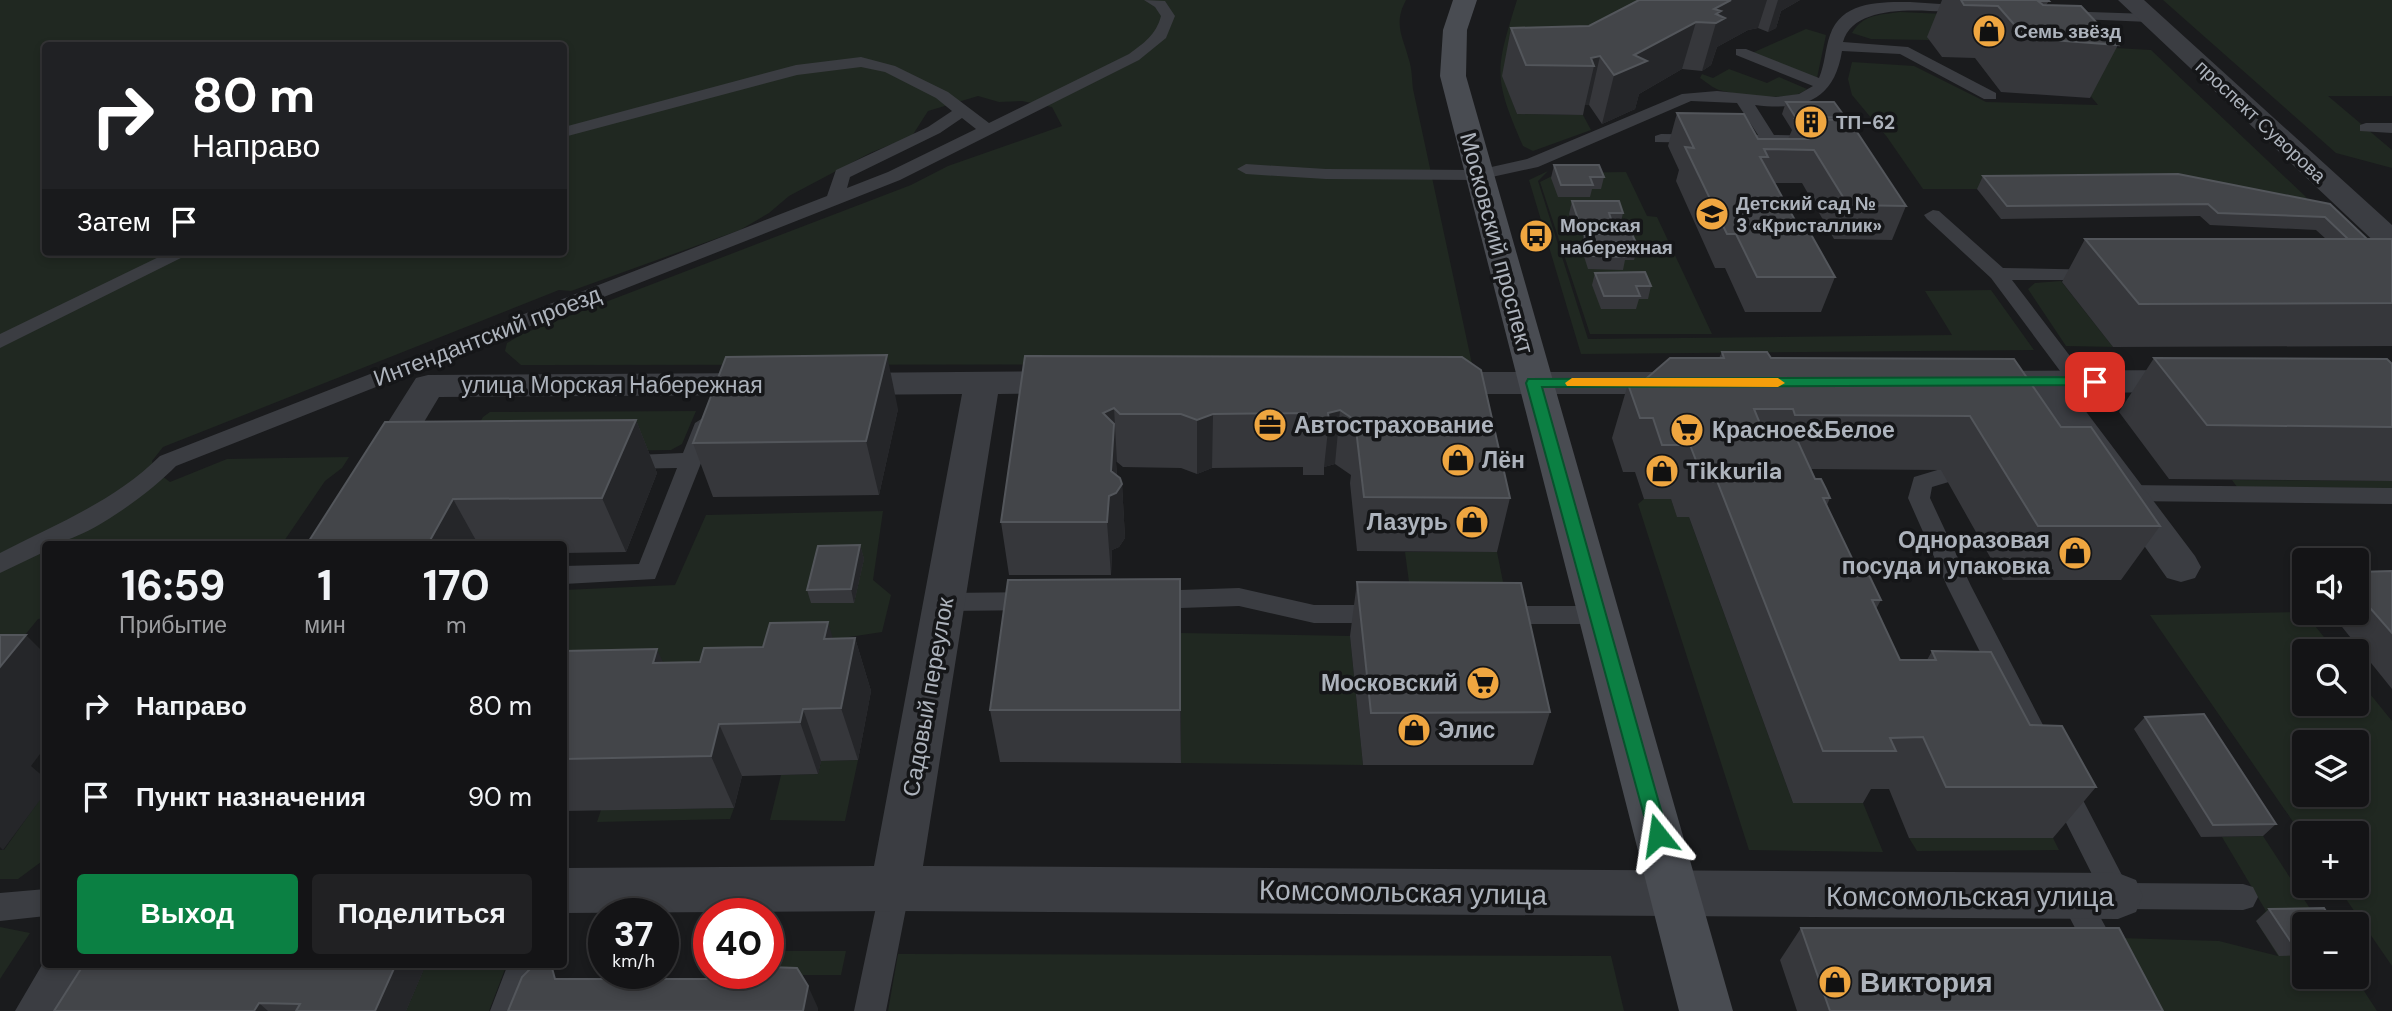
<!DOCTYPE html>
<html lang="ru">
<head>
<meta charset="utf-8">
<style>
	body { margin:0; font-family:"DM Sans",sans-serif; background:#212123; color:#f1f3f6; height:100vh; display:flex; flex-direction:column; font-size:26px; white-space:nowrap }
	* { box-sizing:border-box; margin:0 }
	p { font-size:23px; color:#9d9ea1 }
	.icon { flex:none; width:38px; height:38px; fill:none; stroke:currentColor; stroke-width:2; stroke-linecap:round; stroke-linejoin:round }
	.map { position:relative; flex:1; overflow:hidden }
	.sheet { position:absolute; left:42px; top:541px; width:525px; height:427px; display:flex; flex-direction:column; background:#141416; border-radius:7px; box-shadow:0 4px 10px #0003,0 0 0 2px #333335 }
	.sheet>* { flex:none }
	.banner { position:absolute; left:42px; top:42px; width:525px; height:214px; border-radius:7px; box-shadow:0 4px 10px #0003,0 0 0 2px #333335; background:#202124; color:#fff; overflow:hidden }
	.fabs { position:absolute; left:2292px; top:548px; display:grid; gap:14px }
	.fabs a { display:grid; place-items:center; width:77px; height:77px; border-radius:7px; background:#141416; box-shadow:0 4px 10px #0003,0 0 0 2px #333335; font-size:35px }
	.speed { position:absolute; left:588px; top:898px; display:flex; gap:14px; font-size:35px; font-weight:700; text-align:center }
	.speed>* { display:grid; place-content:center; width:91px; height:91px; border-radius:50%; background:#141416; box-shadow:0 4px 10px #0003,0 0 0 2px #333335; line-height:1 }
	.speed small { font-size:18px; font-weight:400 }
	.speed .limit { border:10px solid #d22; background:#fff; color:#111 }
	.pin { position:absolute; display:grid; place-items:center; width:60px; height:60px; color:#fff; margin:-30px; border-radius:14px; box-shadow:0 4px 10px #0006 }
	.me { position:absolute; width:77px; margin:-38px; rotate:345deg; stroke-linejoin:round; filter:drop-shadow(0 0 5px #0008) }
	.turn { display:flex; align-items:center; gap:24px; height:147px; padding:0 35px; font-size:32px }
	.turn .icon { width:91px; height:91px; stroke-width:2.5 }
	.turn b { display:block; font-size:49px; line-height:60px }
	.then { display:flex; align-items:center; height:66px; padding:0 35px; background:#0003; gap:14px; font-size:26px }
	.eta { display:flex; justify-content:space-evenly; align-items:center; height:119px; text-align:center }
	.eta b { font-size:42px; font-weight:700; line-height:49px }
	.primary-button { display:flex; gap:14px; margin-top:auto; padding:14px 35px }
	.primary-button a { flex:1; height:80px; border-radius:7px; background:#0b8043; color:#fff; font-size:28px; font-weight:700; line-height:80px; text-align:center }
	.primary-button a+a { background:#212123; color:#f1f3f6 }
	ul { padding:0; list-style:none }
	li { display:flex; align-items:center; gap:21px; height:91px; padding:0 35px }
	li div { flex:1 }
	li b { display:block; font-size:26px }
	li em { font-style:normal }
	.map>svg:first-child { display:block }
	.green { fill:#202821; fill-rule:evenodd }
	.lines { fill:none; stroke-linecap:round; stroke-linejoin:round }
	.lane { fill:#3b3d42; fill-rule:evenodd }
	.street { fill:#3b3d42; fill-rule:evenodd }
	.secondary { fill:#494c52; fill-rule:evenodd }
	.wall { fill:#36373b }
	.shaded-wall { fill:#252629 }
	.building { fill:#434549; stroke:#53565b; stroke-width:2 }
	.route { fill:#0b8043; stroke:#07532c; stroke-width:2 }
	.slow { fill:#f59e0b }
	.labels { text-anchor:middle; stroke-width:7; stroke-linejoin:round; paint-order:stroke }
	.far-poi-label { font-size:19px; font-weight:bold; fill:#adb3bc; stroke:#151618; text-anchor:start }
	.far-street-label { font-size:19px; fill:#adb3bc; stroke:#151618 }
	.street-label { font-size:23px; fill:#adb3bc; stroke:#151618 }
	.poi-label { font-size:23px; font-weight:bold; fill:#adb3bc; stroke:#151618; text-anchor:start }
	.near-street-label { font-size:28px; fill:#adb3bc; stroke:#151618 }
	.near-poi-label { font-size:28px; font-weight:bold; fill:#adb3bc; stroke:#151618; text-anchor:start }
</style>
</head>
<body>
<div class="map">
<svg width="2392" height="1011" viewBox="0 0 2392 1011">
	<rect width="100%" height="100%" fill="#1a1b1d"/>
	<!-- green -->
	<path class="green" d="M0,0H1406C1393,24 1403,37 1409,60C1412,69 1412,80 1413,89L1472,364L521,365L505,351L507,343L522,334L911,185L948,166L1062,126L1052,107L1022,101L999,102L978,96L928,111L912,136L870,153L789,196L769,213L740,230L571,291L559,290L163,447L152,461L154,470L170,482L227,459L349,457L342,468L325,481L282,544H46L45,618L38,619L11,652H0ZM46,46H564V252H46Z
		M1517,0H1709L1503,76L1517,114L1583,115L1591,130L1533,151L1523,146C1493,77 1495,71 1517,0Z
		M2163,0H2392V96H2328L2392,150V168L2336,153Z
		M1900,12L1966,15L1928,37L1929,40L1871,39L1852,33C1863,14 1880,15 1900,12Z
		M1806,29L1826,35L1817,78L1752,53Z
		M2115,48L2151,50L2305,196L2321,216L1977,189H1923L1887,137L1852,95L1848,79L1852,62L1914,66L1986,102L2098,105L2058,57Z
		M1729,69L1767,83L1779,77L1807,89C1792,103 1738,95 1719,90C1713,88 1706,82 1700,78L1702,74L1713,78Z
		M1548,171L1538,181L1588,339L1952,335L1925,291L1991,290L2034,350L1581,354L1529,180Z
		M1626,172L1647,216L1657,217L1712,334H1590L1540,182L1558,173Z
		M2061,281L2113,347L2066,346L2028,289L2035,283Z
		M696,411L682,444L671,450L599,451L449,475L483,417L490,412Z
		M2232,480L2392,481V488L2237,487Z
		M1644,499H1671L1677,516L1689,517L1793,803H1863L1883,852L1749,850L1638,504Z
		M883,511L873,580L891,595L882,632L790,646L564,715V590L675,585L706,515Z
		M1405,552H1497L1505,592L1411,597Z
		M2304,612L2335,651H2305V704H2357V678L2392,721V966L2337,886H2357V833H2305V839L2150,615ZM2305,742H2357V794H2305Z
		M1180,633L1350,636L1363,765L1181,763Z
		M858,760L845,821L770,820L781,775L818,774L821,761Z
		M45,792V859L18,879H0V850H4Z
		M734,808L730,819L597,822L601,810Z
		M2263,836L2320,924H2305V976L2355,977L2377,1011H2155L2119,938L2219,941L2278,956L2256,921L2266,911L2222,837Z
		M1909,838H2053L2059,850L1917,851Z
		M0,927L30,933L0,979Z
		M768,951H846L841,975H748L768,973Z
		M898,954L1611,956L1624,1011H888Z
		M426,964H507L489,1011H406Z"/>
	<g class="lines">
		<!-- lane -->
		<path class="lane" d="M1144,0L1165,1L1175,16L1166,38L1139,60L900,180L176,466C150,493 82,544 46,544V551L0,573V553C56,524 115,501 160,456L827,196L836,170L928,127L952,111L936,98L885,72L861,67L797,75L564,137V127L796,65L861,57L895,66L948,92L989,123L1129,54C1144,43 1156,35 1161,16L1155,7ZM962,118L976,129L888,172L847,188L850,177L940,133Z
			M1910,2L1970,6L1977,10L1970,14C1932,11 1855,0 1843,42L1908,47L1996,93V99H1984L1900,54L1842,51C1834,101 1803,111 1755,105L1774,135L1823,136V144L1817,145L1655,142V136L1661,134L1758,135L1737,103L1691,101L1538,167L1478,180L1326,179L1246,174L1237,169L1246,164L1326,169L1478,170L1527,159L1682,94L1717,91L1776,97L1799,94L1813,86L1736,55V49H1746L1819,78C1825,64 1825,49 1830,35C1842,1 1879,2 1910,2Z
			M2060,11L2149,14L2156,18L2149,22L2055,18L2053,15Z
			M2366,123H2392V133L2360,131V125Z
			M1933,210L1939,211L2003,268L2104,270L2106,274L2104,278L2097,280H2012L2086,377L2089,382L2086,387H2072L1991,278L1927,219L1924,215Z
			M169,252H193L0,348V334Z
			M706,416L717,423L655,579L564,584V566L639,564L677,468L621,469L613,466L610,461L613,456L683,453L695,423Z
			M1944,468L1952,471L1955,476L1952,481L1932,487L1930,498L1971,586L2057,752L2054,760L2044,763L2034,760L1947,586L1908,498L1914,477Z
			M2126,485L2392,488V504L2126,501L2118,499L2115,493L2118,487Z
			M1239,588L1314,605H1384L1393,607L1396,614L1393,621L1384,623H1314L1239,606L1151,609L1142,607L1139,600L1142,593L1151,591Z
			M1036,592L1045,594L1048,601L1045,608L1036,610L944,611L935,609L932,602L935,595L944,593Z
			M1499,606H1597L1606,608L1609,615L1606,622L1597,624H1499L1490,622L1487,615L1490,608Z
			M2061,773L2071,777L2126,883L2243,884L2253,887L2258,897L2253,907L2243,910L2118,909L2108,906L2047,785L2051,777Z
			M895,875L905,879L910,888L886,1011H854L880,888L885,879Z
			M2074,884L2084,887L2151,1011H2118L2059,897L2064,887Z
			M46,889V916L0,921V893Z
			M508,964H538L522,1011H490Z"/>
		<!-- street -->
		<path class="street" d="M2118,0H2144L2392,225V250L2381,248Z
			M2190,370L2202,373L2207,381L2202,389L2190,392L2072,393L2195,556L2201,567L2195,578L2181,582L2167,578L2036,393H1978L1966,390L1961,382L1966,374L1978,371Z
			M1074,371L1086,374L1091,382L1086,390L1074,393L998,394L923,866L2118,873L2136,880L2143,896L2136,912L2118,919L895,911L564,913V868L874,866L962,394L840,395L828,392L823,384L828,376L840,373Z
			M1432,372H1693L1705,375L1710,383L1705,391L1693,394H1432L1420,391L1415,383L1420,375Z
			M766,373L778,376L783,384L778,392L766,395L439,397L351,544H311L416,378L428,375Z
			M46,958V964H97L72,1011H15Z"/>
		<!-- secondary -->
		<path class="secondary" d="M1453,0H1477L1467,30L1466,76L1733,1011H1679L1440,76L1443,30Z"/>
	</g>
	<!-- wall -->
	<path class="wall" d="M1639,0H1800L1781,11L1776,28L1768,32L1758,28L1748,30L1717,47L1711,65L1702,71L1682,69L1639,94L1635,109L1602,124L1589,105H1585L1583,115L1517,114L1502,76L1511,28L1589,26Z
		M1942,0H2048L2049,1L2046,5L2118,45L2090,98L2001,92L1975,58L1942,57L1927,37Z
		M1786,102L1845,117L1844,120L1906,206L1892,240L1834,239L1802,183H1775L1796,222L1835,277L1821,312H1745L1725,268H1715L1676,181L1679,170L1668,146L1677,113L1758,139H1788L1792,130L1782,114Z
		M1554,165L1604,177L1601,189H1592L1590,197H1558L1551,178Z
		M1983,176L2330,204L2367,239H2392V346L2113,347L2062,282L2085,239H2326L2316,230L2210,225L2200,216L2001,219L1977,189Z
		M1572,201L1623,213L1620,226H1611L1609,234H1576L1569,214Z
		M1584,234L1638,247L1634,260H1625L1623,270L1588,269L1581,247Z
		M1595,273L1651,286L1648,299H1639L1636,309H1601L1592,285Z
		M1722,352L1771,358L2061,427L2160,526L2121,580H2003L1941,470L1811,469L1815,479L1830,498L1827,505L1860,575L1881,600L1876,609L1900,660H1927L1932,651L2030,725L2096,787L2053,838H1909L1889,789H1871L1863,803H1793L1689,517H1677L1671,499H1644L1635,472H1623L1612,438L1628,384H1640L1719,358Z
		M1025,356L1462,357L1510,498L1497,552L1357,551L1350,483L1351,475L1335,464L1324,467V475H1303V467L1212,468L1197,474L1181,468L1123,467L1117,462H1116L1117,476L1122,484L1125,538L1119,547L1112,550L1111,575H1009L1001,522Z
		M2154,358L2392,364V481L2169,479L2119,412Z
		M898,409L879,495L713,497L693,443Z
		M636,420L657,473L626,552L564,553V544H307Z
		M860,545L864,559L854,603H811L807,590Z
		M2392,571V689L2330,612H2357V572Z
		M1357,582L1550,712L1533,765H1363L1350,636Z
		M1180,633L1181,763L1000,762L990,710Z
		M855,638L871,691L858,760L821,761L818,774L742,776L734,808L564,811V651L663,663L700,662L763,647L833,639Z
		M2145,717L2276,824L2263,836L2201,837L2134,729Z
		M2269,909L2305,924V955L2279,956L2256,921Z
		M1801,928L2163,1011H1797L1780,960Z
		M84,964H426L406,1011H54Z"/>
	<!-- shaded-wall -->
	<path class="shaded-wall" d="M1731,0H1767L1758,28L1748,30L1717,47L1711,65L1702,71L1716,23L1714,9Z
		M1778,0H1800L1781,11L1776,28L1768,32Z
		M1696,22L1682,69L1639,94L1635,109L1602,124L1614,75L1634,55Z
		M1600,56L1589,105H1585L1594,66L1591,58Z
		M887,355L898,409L879,495L866,441Z
		M1114,408L1117,462H1116L1117,477L1122,484L1125,538L1119,547L1112,550L1111,575L1107,522L1109,496L1103,413Z
		M1340,410L1335,464L1324,467L1329,421L1328,413Z
		M1213,414L1212,468L1197,474V420Z
		M636,420L657,473L626,552L602,498Z
		M453,499L478,544H428Z
		M860,545L864,559L854,603L851,589Z
		M1180,579V633L1181,763L1180,710Z
		M828,622L844,675L824,639Z
		M26,635L46,655V746L31,766L46,779V792L3,850L0,847V667Z
		M855,638L871,691L858,760L841,708Z
		M657,649L681,702L653,663Z
		M803,709L821,761L818,774L800,722Z
		M719,724L742,776L734,808L711,756Z
		M396,964H426L406,1011H375Z
		M808,986L818,1008V1011H803Z
		M259,1003L268,1011H254Z"/>
	<!-- building -->
	<path class="building" d="M1639,0H1731L1714,9L1721,11L1716,14L1725,18L1716,23L1696,22L1634,55L1647,61L1614,75L1600,56L1591,58L1594,66L1526,65L1511,28L1589,26Z
		M1961,0H2048L2049,1H2038L2043,5L2081,6L2118,45L2026,38L1998,6L1964,5Z
		M1786,102H1834L1845,117L1796,118Z
		M1677,113L1744,114L1758,139H1808L1795,119L1849,120L1906,206L1848,205L1814,150L1764,149L1768,157H1760L1796,222H1804L1835,277H1757L1736,234H1727L1685,147L1694,148Z
		M1554,165H1599L1604,177H1590L1593,185H1561Z
		M2178,174L2330,204L2367,239H2348L2325,217L2218,213L2208,204L2007,206L1983,176Z
		M1572,201H1619L1623,213H1609L1612,222H1579Z
		M1584,234H1632L1638,247L1623,248L1626,257L1592,256Z
		M2085,239H2392V303L2139,304Z
		M1645,272L1651,286H1636L1640,296H1604L1595,273Z
		M1722,352H1767L1771,358L2014,359L2061,427H2091L2160,526H2038L1970,416L1795,415L1793,409H1754L1763,431H1793L1815,479H1821L1826,489L1830,498H1823L1860,575H1869L1881,600H1872L1900,660H1936L1932,651L1991,652L2030,725L2062,726L2096,787H1946L1923,737L1890,738L1896,751H1823L1710,463H1697L1690,445H1662L1653,418H1640L1628,384H1640L1670,358H1724Z
		M887,355L866,441L693,443L726,357Z
		M1025,356L1462,357L1481,370L1510,498L1364,497L1356,429L1362,425L1340,410L1328,413L1329,421H1307V413L1213,414L1197,420L1181,414H1120L1114,408L1103,413L1114,424L1111,471L1120,478L1122,484L1116,493L1109,496L1107,522H1001Z
		M2154,358L2387,359L2392,364V427L2207,425Z
		M636,420L602,498L453,499L428,544H307L385,422Z
		M860,545L851,589L807,590L818,546Z
		M2392,571V633L2357,593V572Z
		M1180,579V710H990L1008,580Z
		M1357,582L1521,583L1550,712L1371,713Z
		M828,622L824,639L855,638L841,708L803,709L800,722L719,724L711,756L564,759V651L657,649L653,663L700,662L704,648L763,647L770,623Z
		M0,635H26L0,667Z
		M2204,714L2276,824L2213,825L2145,717Z
		M2324,908L2334,924H2305V944L2293,945L2269,909Z
		M1801,928H2119L2163,1011H1830Z
		M84,964H396L375,1011H296L300,1004L259,1003L254,1011H54Z
		M768,967L797,968L808,986L803,1011H508L522,977L530,969L552,968L555,979H749L756,973H768Z"/>
	<!-- route -->
	<path class="route" d="M2095,377L2102,382L2100,385L1542,387L1668,835L1665,841L1658,843L1651,841L1526,383L1528,379Z"/>
	<!-- slow -->
	<path class="slow" d="M1572,378H1778L1785,383L1778,387L1567,386L1565,383Z"/>
	<!-- icons -->
	<defs>
		<symbol id="shop-disc" viewBox="-11 -11 22 22"><circle r="9.5" fill="#efa640" stroke="#151618"/><path d="M-5-2.5h2.3a2.7 3.5 0 0 1 5.4 0H5L5.5 6h-11ZM-1.5-2.5h3a1.5 2.3 0 0 0-3 0Z" fill="#111"/></symbol>
		<symbol id="building-disc" viewBox="-11 -11 22 22"><circle r="9.5" fill="#efa640" stroke="#151618"/><path d="M-4-6H4V6H1V3H-1V6H-4ZM-2.5-4.3h1.7v1.8h-1.7ZM.8-4.3h1.7v1.8H.8ZM-2.5-1h1.7V.8h-1.7ZM.8-1h1.7V.8H.8Z" fill="#111"/></symbol>
		<symbol id="school-disc" viewBox="-11 -11 22 22"><circle r="9.5" fill="#efa640" stroke="#151618"/><path d="M0-5L7-2L0 1L-7-2ZM-4 1L0 2.5L4 1V4Q0 6-4 4Z" fill="#111"/></symbol>
		<symbol id="bus-disc" viewBox="-11 -11 22 22"><circle r="9.5" fill="#efa640" stroke="#151618"/><path d="M-5-6H5V4H4V6H2V4H-2V6H-4V4H-5ZM-3.5-4V0h7V-4ZM-3.5 1.2v1.5H-2V1.2ZM2 1.2v1.5H3.5V1.2Z" fill="#111"/></symbol>
		<symbol id="office-disc" viewBox="-11 -11 22 22"><circle r="9.5" fill="#efa640" stroke="#151618"/><path d="M-6-3h4V-5.5h4V-3h4V5H-6ZM-1-4.5V-3h2v-1.5ZM-6 0V1H6V0Z" fill="#111"/></symbol>
		<symbol id="supermarket-disc" viewBox="-11 -11 22 22"><circle r="9.5" fill="#efa640" stroke="#151618"/><path d="M-6-5.5h2.5l.6 2H6L4.5 2H-2.5L-4.4-4H-6ZM-1.5 3.2a1.3 1.3 0 1 0 .1 0ZM3 3.2a1.3 1.3 0 1 0 .1 0Z" fill="#111"/></symbol>
	</defs>
	<g fill-rule="evenodd">
		<use href="#shop-disc" x="1970" y="12" width="38" height="38"/>
		<use href="#building-disc" x="1792" y="103" width="38" height="38"/>
		<use href="#school-disc" x="1693" y="195" width="38" height="38"/>
		<use href="#bus-disc" x="1517" y="217" width="38" height="38"/>
		<use href="#office-disc" x="1251" y="406" width="38" height="38"/>
		<use href="#supermarket-disc" x="1668" y="411" width="38" height="38"/>
		<use href="#shop-disc" x="1439" y="441" width="38" height="38"/>
		<use href="#shop-disc" x="1643" y="452" width="38" height="38"/>
		<use href="#shop-disc" x="1453" y="503" width="38" height="38"/>
		<use href="#shop-disc" x="2056" y="534" width="38" height="38"/>
		<use href="#supermarket-disc" x="1464" y="664" width="38" height="38"/>
		<use href="#shop-disc" x="1395" y="711" width="38" height="38"/>
		<use href="#shop-disc" x="1816" y="963" width="38" height="38"/>
	</g>
	<g class="labels">
		<!-- far-poi labels -->
		<g class="far-poi-label">
			<text x="2014" y="38">Семь звёзд</text>
			<text x="1836" y="129">ТП-62</text>
			<text x="1736" y="210">Детский сад №<tspan x="1736" dy="22">3 «Кристаллик»</tspan></text>
			<text x="1560" y="232">Морская<tspan x="1560" dy="22">набережная</tspan></text>
		</g>
		<!-- far-street labels -->
		<g class="far-street-label">
			<text transform="translate(2261 121) rotate(43)" y="7">проспект Суворова</text>
		</g>
		<!-- street labels -->
		<g class="street-label">
			<text transform="translate(1497 243) rotate(75)" y="8">Московский проспект</text>
			<text transform="translate(487 336) rotate(-21)" y="8">Интендантский проезд</text>
			<text x="612" y="393">улица Морская Набережная</text>
			<text transform="translate(928 697) rotate(-80)" y="8">Садовый переулок</text>
		</g>
		<!-- poi labels -->
		<g class="poi-label">
			<text x="1294" y="433">Автострахование</text>
			<text x="1712" y="438">Красное&amp;Белое</text>
			<text x="1482" y="468">Лён</text>
			<text x="1686" y="479">Tikkurila</text>
			<text x="1448" y="530" text-anchor="end">Лазурь</text>
			<text x="2050" y="548" text-anchor="end">Одноразовая<tspan x="2050" dy="26">посуда и упаковка</tspan></text>
			<text x="1458" y="691" text-anchor="end">Московский</text>
			<text x="1438" y="738">Элис</text>
		</g>
		<!-- near-street labels -->
		<g class="near-street-label">
			<text transform="translate(1403 892) rotate(1)" y="10">Комсомольская улица</text>
			<text x="1970" y="906">Комсомольская улица</text>
		</g>
		<!-- near-poi labels -->
		<g class="near-poi-label">
			<text x="1860" y="992">Виктория</text>
		</g>
	</g>
</svg>
<div class="fabs">
<a><svg class="icon" aria-label="sound" viewBox="0 0 24 24"><path d="M4 9h4l5-4v14l-5-4H4zM17 9q2 3 0 6"/></svg></a>
<a><svg class="icon" aria-label="search" viewBox="0 0 24 24"><circle cx="10" cy="10" r="6"/><path d="M15 15l6 6"/></svg></a>
<a><svg class="icon" aria-label="layers" viewBox="0 0 24 24"><path d="M12 4l9 5-9 5-9-5zM3 14l9 5 9-5"/></svg></a>
<a>+</a>
<a>−</a>
</div>
<div class="speed"><div>37<small>km/h</small></div><div class="limit">40</div></div>
<div class="pin" style="left:2095px;top:382px;background:#d93025"><svg class="icon" aria-label="arrive" viewBox="0 0 24 24"><path d="M6 21V4h12l-3 4 3 4H6"/></svg></div>
<svg class="me" style="left:1658px;top:835px" viewBox="-20 -20 40 40"><path d="M0-17L14 15 0 8-14 15z" fill="#0b8043" stroke="#fff" stroke-width="4"/></svg>
<div class="banner">
<div class="turn"><svg class="icon" aria-label="right" viewBox="0 0 24 24"><path d="M7 20v-9h11M14 6l5 5-5 5"/></svg><div><b>80 m</b>Направо</div></div>
<div class="then">Затем<svg class="icon" aria-label="arrive" viewBox="0 0 24 24"><path d="M6 21V4h12l-3 4 3 4H6"/></svg></div>
</div>
<section class="sheet">
<div class="eta">
<div><b>16:59</b><p>Прибытие</p></div>
<div><b>1</b><p>мин</p></div>
<div><b>170</b><p>m</p></div>
</div>
<ul>
<li><svg class="icon" aria-label="right" viewBox="0 0 24 24"><path d="M7 20v-9h11M14 6l5 5-5 5"/></svg><div><b>Направо</b></div><em>80 m</em></li>
<li><svg class="icon" aria-label="arrive" viewBox="0 0 24 24"><path d="M6 21V4h12l-3 4 3 4H6"/></svg><div><b>Пункт назначения</b></div><em>90 m</em></li>
</ul>
<div class="primary-button"><a>Выход</a><a>Поделиться</a></div>
</section>
</div>
</body>
</html>
